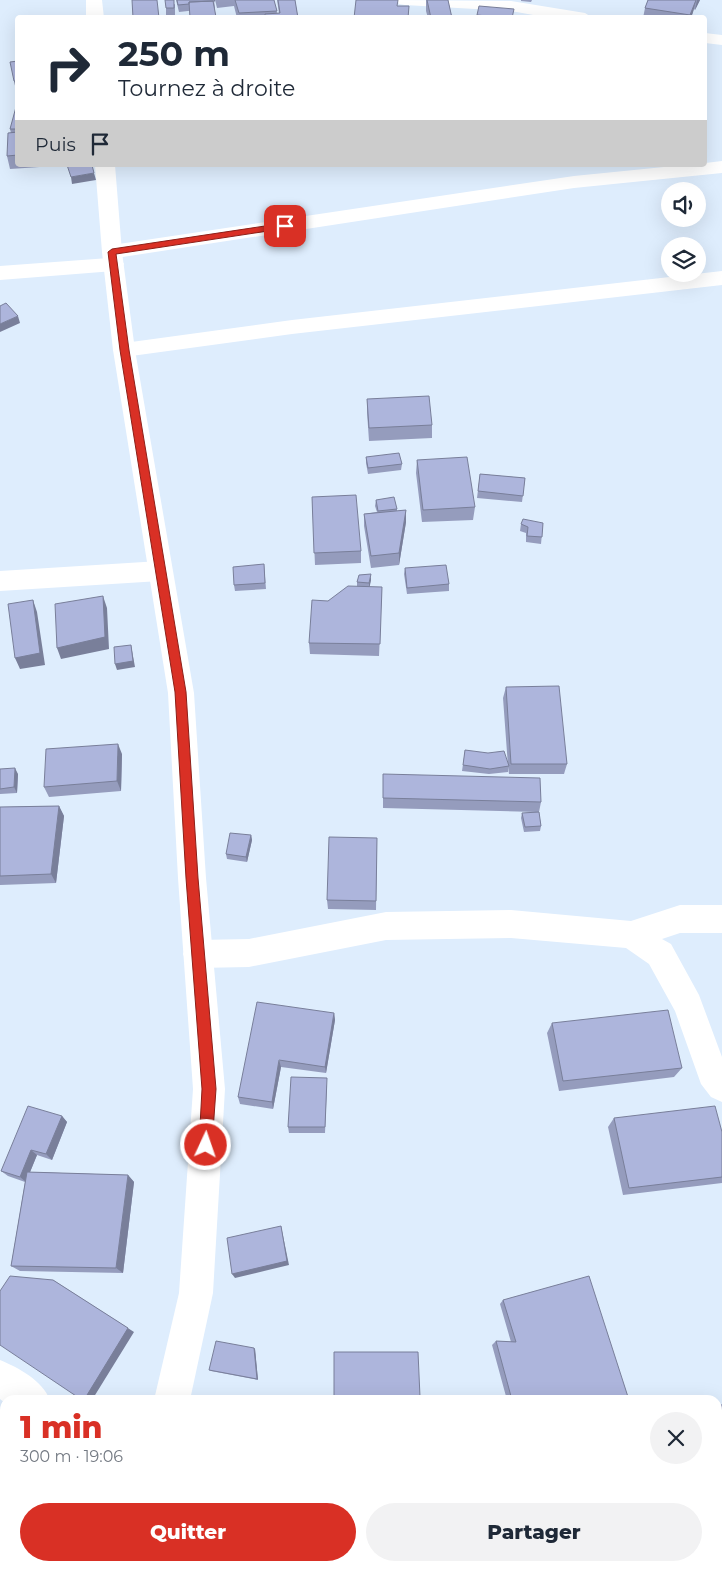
<!DOCTYPE html>
<html lang="fr">
<head>
<meta charset="utf-8">
<style>
	body { margin:0; font-family:Montserrat,sans-serif; background:#f2f2f3; color:#1f2937; height:100vh; display:flex; flex-direction:column; font-size:19px; white-space:nowrap }
	* { box-sizing:border-box; margin:0 }
	p { font-size:16px; color:#747a83 }
	.icon { flex:none; width:28px; height:28px; fill:none; stroke:currentColor; stroke-width:2; stroke-linecap:round; stroke-linejoin:round }
	.map { position:relative; flex:1; overflow:hidden }
	.panel { position:absolute; left:0px; top:1395px; width:722px; height:176px; display:flex; flex-direction:column; background:#fff; border-radius:15px 15px 0 0; box-shadow:0 5px 20px #0002 }
	.panel>* { flex:none }
	.hud { position:absolute; left:15px; top:15px; width:692px; height:152px; border-radius:5px; box-shadow:0 5px 20px #0002; background:#fff; color:#1f2937; overflow:hidden }
	.tools { position:absolute; left:661px; top:182px; display:grid; gap:10px }
	.tools a { display:grid; place-items:center; width:45px; height:45px; border-radius:50%; background:#fff; box-shadow:0 5px 20px #0002; font-size:25px }
	.pin { position:absolute; display:grid; place-items:center; width:42px; height:42px; color:#fff; margin:-21px; border-radius:10px; box-shadow:0 2px 8px #0006 }
	.me { position:absolute; width:55px; margin:-28px; rotate:3deg; stroke-linejoin:round; filter:drop-shadow(0 0 4px #0008) }
	.turn { display:flex; align-items:center; gap:18px; height:105px; padding:0 20px; font-size:22px }
	.turn .icon { width:65px; height:65px; stroke-width:2.5 }
	.turn b { display:block; font-size:35px; line-height:42px }
	.then { display:flex; align-items:center; height:48px; padding:0 20px; background:#0003; gap:10px; font-size:19px }
	.round { display:grid; place-items:center; flex:none; width:52px; height:52px; border-radius:26px; background:#f2f2f3 }
	.overview { display:flex; align-items:center; justify-content:space-between; height:85px; padding:0 20px }
	h1 { font-size:30px; font-weight:800; line-height:38px; color:#d93025 }
	.cta { display:flex; gap:10px; margin-top:auto; padding:10px 20px }
	.cta a { flex:1; height:58px; border-radius:30px; background:#d93025; color:#fff; font-size:20px; font-weight:800; line-height:58px; text-align:center }
	.cta a+a { background:#f2f2f3; color:#1f2937 }
	.map>svg:first-child { display:block }
	.lines { fill:none; stroke-linecap:round; stroke-linejoin:round }
	.minor { fill:#fff; fill-rule:evenodd }
	.tertiary { fill:#fff; fill-rule:evenodd }
	.wall { fill:#959cbd }
	.shaded-wall { fill:#797f9a }
	.building { fill:#adb5dc; stroke:#797f9a }
	.route { fill:#d93025; stroke:#8d1f18 }
</style>
</head>
<body>
<div class="map">
<svg width="722" height="1571" viewBox="0 0 722 1571">
	<rect width="100%" height="100%" fill="#deedfd"/>
	<g class="lines">
		<!-- minor -->
		<path class="minor" d="M397,0L511,1L585,13L593,18H550L511,11L405,5L399,4Z
			M705,33L722,35V45L705,43Z
			M722,161V173L574,188L116,258L121,259L124,264L121,269L114,271L0,280V266L109,258L105,257L102,252L105,247L112,245L574,176L684,165H705V163Z
			M722,271V285L292,334L124,357L116,355L113,350L116,345L124,343L292,320Z
			M160,561L169,564L172,571L169,578L160,581L0,591V571Z
			M680,905H722V933H680L662,939L671,944L699,995L722,1057V1102L711,1097L701,1084L675,1011L649,964L626,948L511,938L386,940L249,967L198,968L187,964L183,954L187,944L198,940L249,939L386,912L511,910L631,921Z
			M0,1360C19,1368 42,1380 50,1400H5V1403L0,1399Z"/>
		<!-- tertiary -->
		<path class="tertiary" d="M86,0H102L104,18H86Z
			M95,165H115L122,252L135,350L194,693L206,878L225,1089L213,1293L190,1400H154L179,1293L193,1089L178,878L168,693L113,350L102,252Z
			M115,1566H153L152,1571H114Z"/>
	</g>
	<!-- wall -->
	<path class="wall" d="M176,0H214L215,8L179,12Z
		M215,0H274L277,13H279L277,0H295L298,18H237L234,6L217,8Z
		M426,0H448L452,18H428L426,11Z
		M521,0H532L531,2L521,1Z
		M648,0H700L695,10L694,9L691,18H643L645,8Z
		M175,4V15H166V8Z
		M477,15L513,18H477Z
		M18,107V165H54V166L10,169L7,156L11,133L10,129Z
		M198,165H225L198,167Z
		M367,399L432,425V438L369,441L367,412Z
		M366,457L402,464L401,470L368,474L366,463Z
		M417,460L475,507L473,520L422,522L416,473Z
		M480,474L525,478L522,502L477,498Z
		M312,497L361,551V563L315,565Z
		M376,500L397,509V511L406,510V522L399,565L371,568L364,526V514L377,512L375,506Z
		M543,523L541,544L526,542V533L520,531L521,524Z
		M264,564L266,589L235,591L234,585Z
		M405,568L449,584V591L407,594L404,574Z
		M371,580L369,587H382L379,656L310,654L309,643L328,601L357,587V582Z
		M506,687L567,764L564,774H509L508,767V772L489,774L462,771L465,750L508,766L503,698Z
		M122,754L121,791L49,797L44,787Z
		M0,769L18,774L17,793L0,794Z
		M383,774L541,802L539,812L541,826L540,831L524,832L521,818L522,813L536,812L383,808Z
		M59,806L64,816L56,883L0,885V807Z
		M251,835L252,840L247,862L227,859L226,854Z
		M377,838L376,910L328,909L327,900Z
		M334,1013L335,1020L326,1073L281,1067L273,1109L240,1104L238,1097Z
		M552,1023L682,1068L674,1077L559,1091L547,1033Z
		M327,1085L325,1133H289L288,1127Z
		M62,1116L67,1122L52,1160L37,1155L30,1172L128,1175L134,1182L123,1273L20,1271L11,1266L25,1182L8,1176L1,1171Z
		M614,1118L722,1132V1183L623,1195L608,1127Z
		M503,1300L629,1400H507L492,1345L496,1341L511,1342L500,1304Z
		M254,1348L255,1349L258,1380L211,1371L209,1370Z
		M334,1397H420L418,1399H334Z
		M722,1404V1423L718,1412V1406Z
		M528,1568L531,1570L532,1571H521Z"/>
	<!-- shaded-wall -->
	<path class="shaded-wall" d="M696,0L693,12L691,18H689Z
		M697,0H700L695,10Z
		M14,81H18V95H17Z
		M94,173L96,180L72,184L71,177Z
		M18,316L20,323L0,332V324Z
		M406,510V522L399,565V553Z
		M371,574V580L369,590V583Z
		M103,596L107,608L109,649L61,659L57,648Z
		M33,600L37,612L45,665L20,669L15,658Z
		M131,645L135,667L117,670L115,664Z
		M118,744L122,754L121,791L117,781Z
		M15,768L18,774L17,793L14,787Z
		M59,806L64,816L56,883L51,874Z
		M251,835L252,840L247,862L246,857Z
		M334,1013L335,1020L326,1073L325,1067Z
		M279,1060L281,1067L273,1109L272,1102Z
		M62,1116L67,1122L52,1160L46,1154Z
		M31,1150L37,1155L26,1182L20,1177Z
		M128,1175L134,1182L123,1273L116,1268Z
		M281,1226L289,1265L235,1278L232,1274Z
		M53,1280L134,1332L92,1400H84Z
		M254,1348L255,1349L258,1380L257,1379Z"/>
	<!-- building -->
	<path class="building" d="M132,0H157L159,18H133Z
		M165,0H174V8H166Z
		M177,0H214L215,1L189,2V4L178,5Z
		M235,0H274L277,11L239,13Z
		M278,0H295L298,18H265V14L280,13Z
		M356,0H398L397,6H409L408,18H354Z
		M427,0H448L452,18H431Z
		M648,0H696L690,15L645,8Z
		M213,1L216,17L190,18L189,2Z
		M479,6L514,9L512,18H506L477,15Z
		M18,61V81H14L10,62Z
		M16,107H18V129H10Z
		M18,132V155L7,156L8,133Z
		M67,165H92L94,173L71,177Z
		M6,303L18,316L0,324V306Z
		M429,396L432,425L369,428L367,399Z
		M399,453L402,464L368,468L366,457Z
		M467,457L475,507L423,510L417,460Z
		M480,474L525,478L523,496L478,491Z
		M356,495L361,551L314,553L312,497Z
		M394,497L397,509L378,511L376,500Z
		M406,510L399,553L371,556L364,514Z
		M523,519L543,523L542,537L527,536L528,527L521,524Z
		M264,564L265,583L234,585L233,567Z
		M446,565L449,584L407,588L405,568Z
		M371,574L369,583L357,582L359,575Z
		M348,586L382,587L380,644L309,643L312,600L328,601Z
		M103,596L105,637L57,648L55,604Z
		M33,600L40,653L15,658L8,604Z
		M131,645L133,661L115,664L114,647Z
		M559,686L567,764H511L506,687Z
		M118,744L117,781L44,787L46,749Z
		M465,750L488,753L504,751L509,766L490,769L463,765Z
		M15,768L14,787L0,789V769Z
		M383,774L540,778L541,802L383,798Z
		M59,806L51,874L0,876V807Z
		M539,812L541,826L525,827L522,813Z
		M230,833L251,835L246,857L226,854Z
		M329,837L377,838L376,901L327,900Z
		M257,1002L334,1013L325,1067L279,1060L272,1102L238,1097Z
		M668,1010L682,1068L563,1081L552,1023Z
		M291,1077L327,1078L325,1127H288Z
		M28,1106L62,1116L46,1154L31,1150L20,1177L1,1171Z
		M715,1106L722,1132V1177L629,1188L614,1118Z
		M27,1172L128,1175L116,1268L11,1266Z
		M281,1226L287,1261L232,1274L227,1238Z
		M10,1276L53,1280L128,1328L84,1400H82L0,1345V1291Z
		M589,1276L629,1400H512L496,1341L516,1342L503,1300Z
		M216,1341L254,1348L257,1379L209,1370Z
		M334,1352H418L420,1397H334Z"/>
	<!-- route -->
	<path class="route" d="M285,223L289,226L288,228L116,254L129,350L186,692L198,878L216,1089L212,1145L210,1149L206,1151L201,1149L199,1145L202,1089L186,878L175,692L120,350L108,252L112,249Z"/>
</svg>
<div class="tools">
<a><svg class="icon" aria-label="sound" viewBox="0 0 24 24"><path d="M4 9h4l5-4v14l-5-4H4zM17 9q2 3 0 6"/></svg></a>
<a><svg class="icon" aria-label="layers" viewBox="0 0 24 24"><path d="M12 4l9 5-9 5-9-5zM3 14l9 5 9-5"/></svg></a>
</div>
<div class="pin" style="left:285px;top:226px;background:#d93025"><svg class="icon" aria-label="arrive" viewBox="0 0 24 24"><path d="M6 21V4h12l-3 4 3 4H6"/></svg></div>
<svg class="me" style="left:206px;top:1145px" viewBox="-20 -20 40 40"><circle r="17" fill="#d93025" stroke="#fff" stroke-width="3"/><path d="M0-11L8 9 0 5-8 9z" fill="#fff"/></svg>
<div class="hud">
<div class="turn"><svg class="icon" aria-label="right" viewBox="0 0 24 24"><path d="M7 20v-9h11M14 6l5 5-5 5"/></svg><div><b>250 m</b>Tournez à droite</div></div>
<div class="then">Puis<svg class="icon" aria-label="arrive" viewBox="0 0 24 24"><path d="M6 21V4h12l-3 4 3 4H6"/></svg></div>
</div>
<section class="panel">
<div class="overview"><div><h1>1 min</h1><p>300 m · 19:06</p></div><a class="round"><svg class="icon" aria-label="close" viewBox="0 0 24 24"><path d="M6 6l12 12M18 6L6 18"/></svg></a></div>
<div class="cta"><a>Quitter</a><a>Partager</a></div>
</section>
</div>
</body>
</html>
